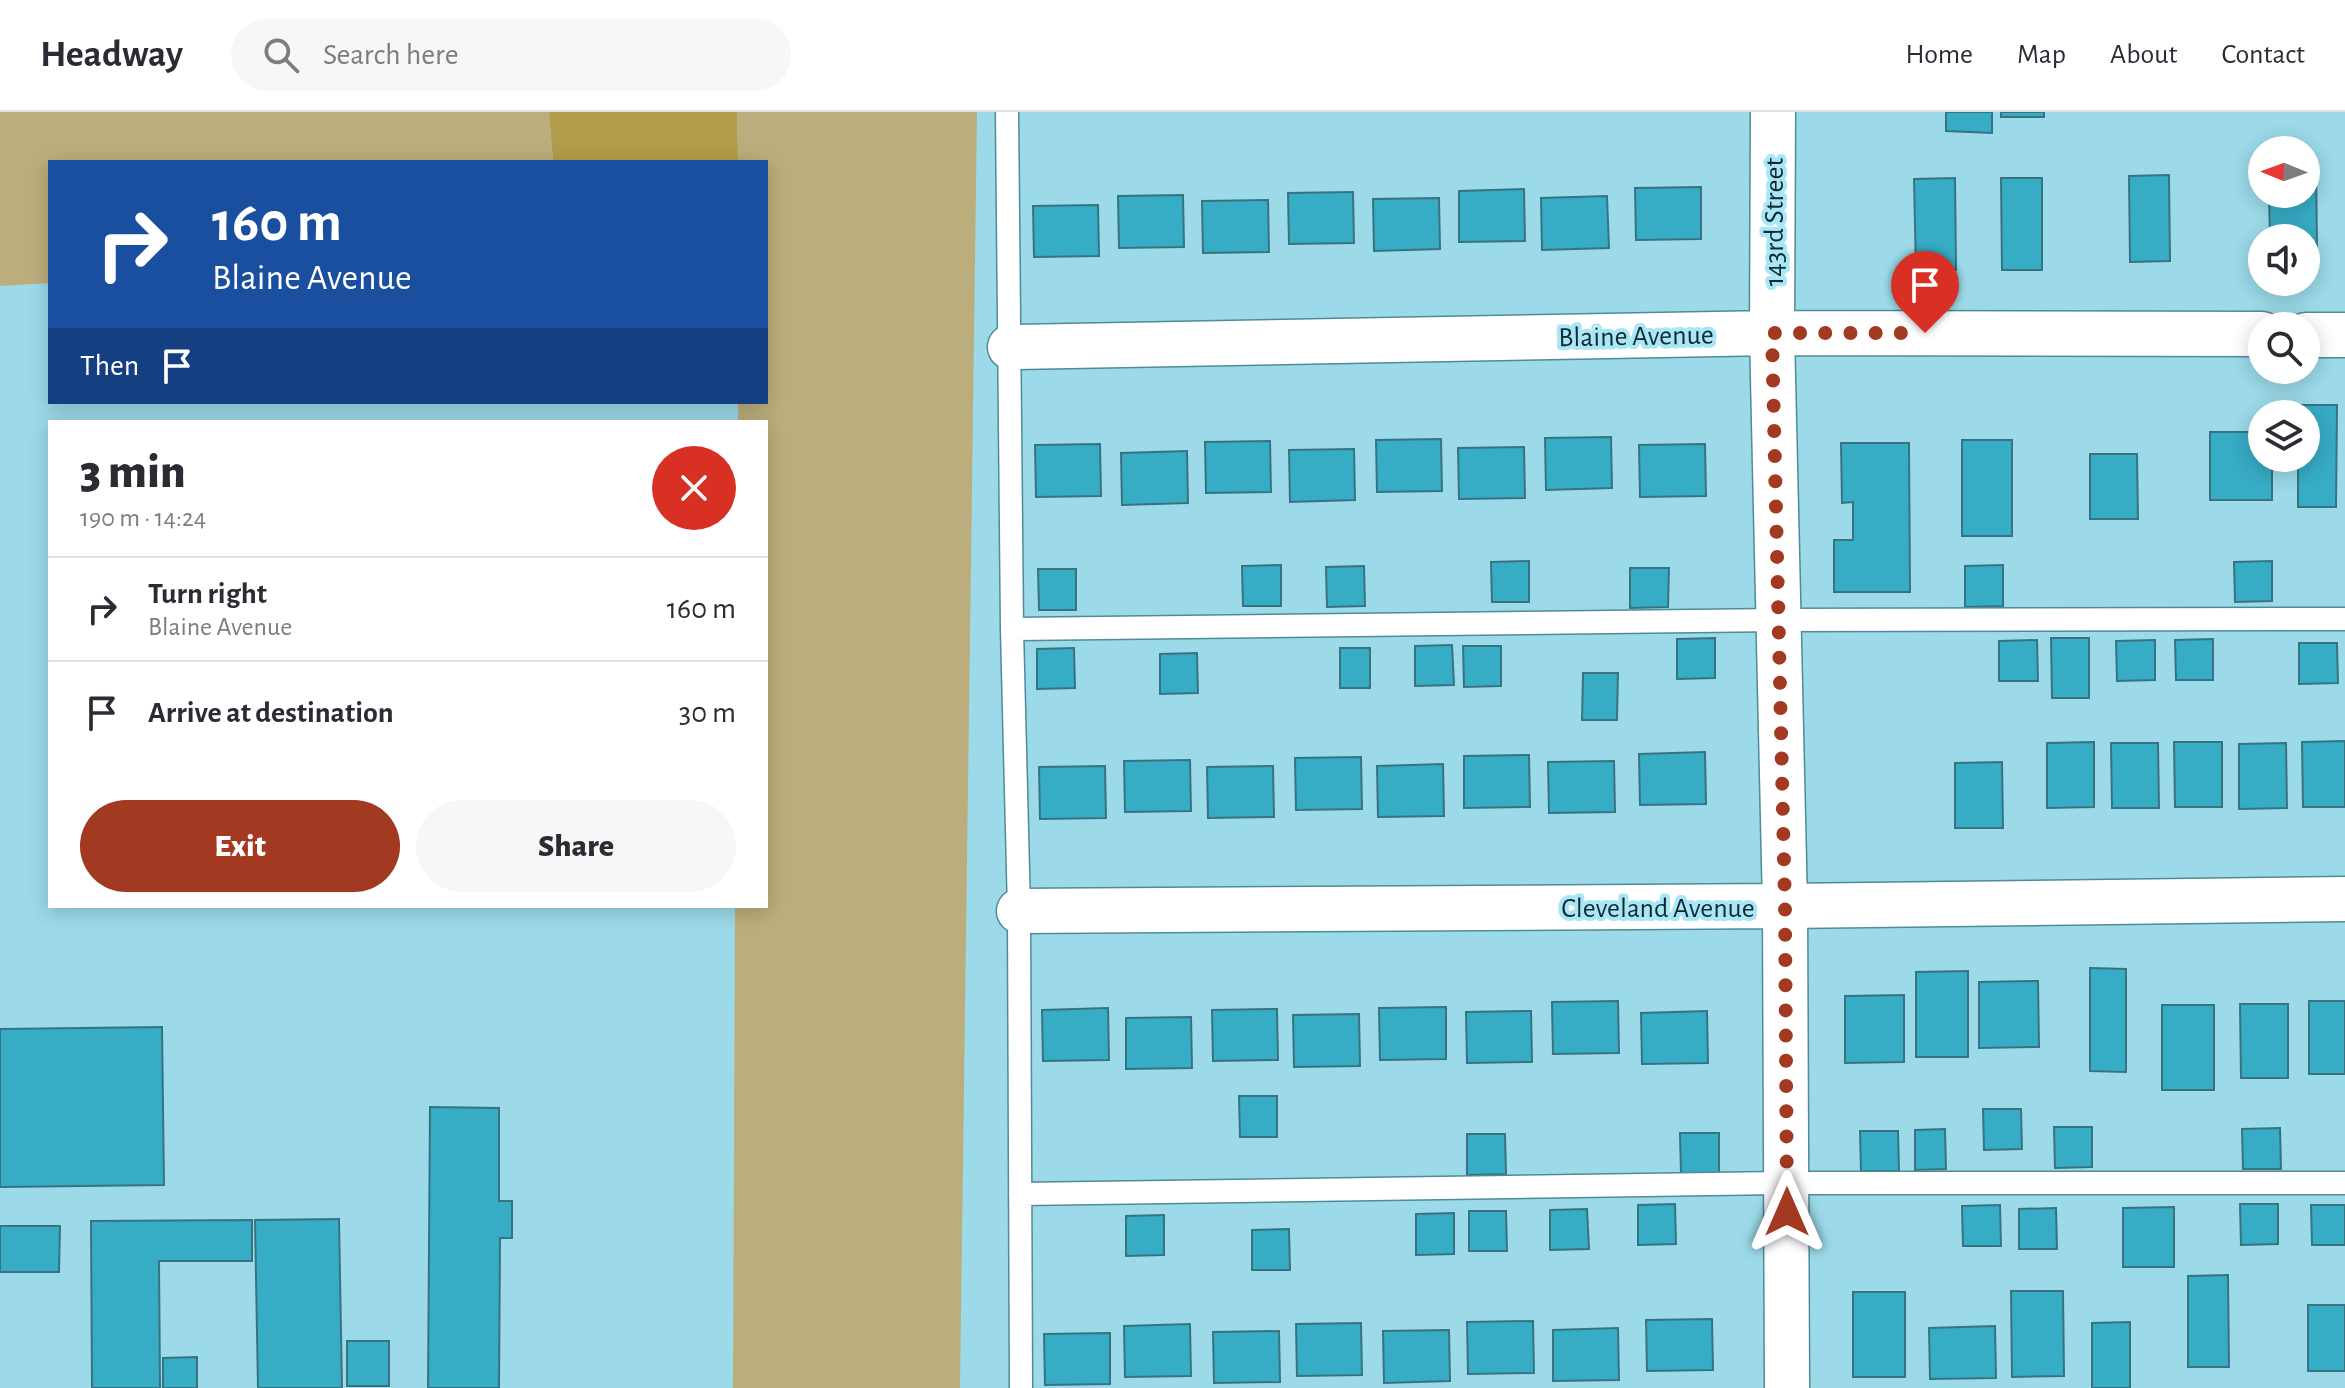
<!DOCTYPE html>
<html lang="en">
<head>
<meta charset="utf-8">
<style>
	body { margin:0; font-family:"Alegreya Sans",sans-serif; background:#f7f7f7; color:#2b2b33; height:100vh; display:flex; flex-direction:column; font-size:30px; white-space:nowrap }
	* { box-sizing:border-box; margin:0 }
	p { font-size:26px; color:#7c7c81 }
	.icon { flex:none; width:44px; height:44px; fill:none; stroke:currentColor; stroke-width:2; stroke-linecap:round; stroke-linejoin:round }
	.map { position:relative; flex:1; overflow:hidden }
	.details { position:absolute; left:48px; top:308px; width:720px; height:488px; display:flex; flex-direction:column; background:#fff; border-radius:0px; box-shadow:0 4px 20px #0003 }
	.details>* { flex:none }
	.top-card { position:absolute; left:48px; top:48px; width:720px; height:244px; border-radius:0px; box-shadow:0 4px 20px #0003; background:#1a4fa0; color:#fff; overflow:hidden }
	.needle { width:52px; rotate:271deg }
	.buttons { position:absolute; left:2248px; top:24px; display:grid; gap:16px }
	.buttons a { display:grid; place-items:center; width:72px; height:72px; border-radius:50%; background:#fff; box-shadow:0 4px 20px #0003; font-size:40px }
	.pin { position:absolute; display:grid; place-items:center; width:68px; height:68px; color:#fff; margin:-82px -34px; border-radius:50% 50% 50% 0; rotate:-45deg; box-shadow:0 0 8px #0007 }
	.pin .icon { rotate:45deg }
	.me { position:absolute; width:88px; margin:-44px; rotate:0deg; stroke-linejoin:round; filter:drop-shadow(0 0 6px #0008) }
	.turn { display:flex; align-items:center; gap:28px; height:168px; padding:0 32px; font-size:36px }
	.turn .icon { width:104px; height:104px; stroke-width:2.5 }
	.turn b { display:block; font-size:56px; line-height:68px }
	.then { display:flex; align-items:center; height:76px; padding:0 32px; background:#0003; gap:16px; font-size:30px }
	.round { display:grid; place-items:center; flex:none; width:84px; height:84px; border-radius:42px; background:#f7f7f7 }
	.headline { display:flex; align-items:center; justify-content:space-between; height:136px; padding:0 32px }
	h1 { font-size:48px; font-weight:800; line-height:60px }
	.action { display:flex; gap:16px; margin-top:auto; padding:16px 32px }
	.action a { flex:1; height:92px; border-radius:48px; background:#a23920; color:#fff; font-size:32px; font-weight:800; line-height:92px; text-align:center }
	.action a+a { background:#f7f7f7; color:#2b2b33 }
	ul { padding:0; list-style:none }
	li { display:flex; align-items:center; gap:24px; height:104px; padding:0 32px; border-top:2px solid #e1e1e2 }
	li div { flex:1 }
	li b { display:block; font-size:30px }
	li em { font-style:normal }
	header { display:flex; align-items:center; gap:48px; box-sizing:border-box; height:112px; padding:0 40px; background:#fff; border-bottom:2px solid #e1e1e2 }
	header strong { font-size:38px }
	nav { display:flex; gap:44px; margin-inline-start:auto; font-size:28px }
	.search { width:560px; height:72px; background:#f7f7f7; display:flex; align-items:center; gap:20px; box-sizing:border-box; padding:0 28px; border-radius:44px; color:#7c7c81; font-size:30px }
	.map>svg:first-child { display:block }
	.green { fill:#bcae7c }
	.forest { fill:#b39d4a }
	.building { fill:#37acc5; stroke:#377381; stroke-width:2 }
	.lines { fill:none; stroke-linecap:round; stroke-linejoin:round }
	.service-casing { stroke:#4f8b99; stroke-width:25 }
	.minor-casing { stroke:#4f8b99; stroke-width:47 }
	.service { stroke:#fff; stroke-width:22 }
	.minor { stroke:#fff; stroke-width:44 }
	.route { stroke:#a23920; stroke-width:14; stroke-dasharray:0 25.2 }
	.labels { text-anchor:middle; stroke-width:8; stroke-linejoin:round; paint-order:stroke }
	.street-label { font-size:28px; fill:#122b31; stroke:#a9e7f7 }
</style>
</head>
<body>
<header>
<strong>Headway</strong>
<div class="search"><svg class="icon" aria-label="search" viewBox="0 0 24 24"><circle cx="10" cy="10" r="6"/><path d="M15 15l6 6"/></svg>Search here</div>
<nav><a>Home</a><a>Map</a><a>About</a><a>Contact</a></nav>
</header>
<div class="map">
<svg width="2345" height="1276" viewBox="0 0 2345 1276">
	<rect width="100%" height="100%" fill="#9cdae9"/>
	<!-- green -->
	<path class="green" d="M0,0H549L553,50H50V171L0,174Z
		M737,0H977L960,1276H733L735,794H766V310H738V290H766V50H738Z"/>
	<!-- forest -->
	<path class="forest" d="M549,0H737L738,50H553Z"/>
	<!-- building -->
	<path class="building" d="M1946,0H1992V21L1946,19Z
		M2001,0H2044V5H2001Z
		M2316,51L2317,138H2306V126H2270L2269,82H2306V52Z
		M2169,63L2170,149L2130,150L2129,64Z
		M1955,66L1956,158L1916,159L1914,67Z
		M2001,66H2042V158H2002Z
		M1701,75V127L1636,128L1635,76Z
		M1524,77L1525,129L1459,130V79Z
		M1353,80L1354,131L1289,132L1288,81Z
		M1183,83L1184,135L1119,136L1118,84Z
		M1607,84L1609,136L1542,138L1541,86Z
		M1439,86L1440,137L1374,139L1373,87Z
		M1268,88L1269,140L1203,141L1202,89Z
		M1098,93L1099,144L1034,145L1033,94Z
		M2297,293H2337L2336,395H2298V346H2306V302H2297Z
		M2210,320H2262V346H2272V388H2210Z
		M1611,325L1612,376L1546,378L1545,326Z
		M1441,327L1442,379L1377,380L1376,328Z
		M1962,328H2012V424H1962Z
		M1270,329L1271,380L1206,381L1205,330Z
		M1841,331H1909L1910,480H1834V428H1853V390L1842,391Z
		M1100,332L1101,384L1036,385L1035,333Z
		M1705,332L1706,384L1640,385L1639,333Z
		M1524,335L1525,386L1459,387L1458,336Z
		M1354,337L1355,388L1290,390L1289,338Z
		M1187,339L1188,391L1122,393L1121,341Z
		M2090,342H2137L2138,407H2090Z
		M1529,449V490H1492L1491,450Z
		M2272,449V489L2235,490L2234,450Z
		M1281,453V494H1243L1242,454Z
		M2003,453V494L1965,495V454Z
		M1364,454L1365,494L1327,495L1326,455Z
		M1630,456H1669L1668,495L1630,496Z
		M1038,457H1076V498H1039Z
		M1715,526V566L1677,567V527Z
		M2051,526H2089V586H2052Z
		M2213,527V568H2176L2175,528Z
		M2037,528L2038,569H1999V529Z
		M2155,528V568L2117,569L2116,529Z
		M2299,531H2337L2338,571L2299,572Z
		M1452,533L1454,573L1415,574V534Z
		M1463,534H1501V574L1464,575Z
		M1074,536L1075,576L1037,577V537Z
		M1340,536H1370V576H1340Z
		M1197,541L1198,581L1160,582V542Z
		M1583,561H1618L1617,608H1582Z
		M2345,629V695H2303L2302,630Z
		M2094,630V695L2047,696V631Z
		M2174,630H2222V695H2175Z
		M2111,631H2158L2159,696H2112Z
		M2286,631L2287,696L2239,697V632Z
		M1705,640L1706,692L1640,693L1639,642Z
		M1529,643L1530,695L1464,696V644Z
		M1361,645L1362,697L1296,698L1295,646Z
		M1190,648L1191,699L1125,700L1124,649Z
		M1614,649L1615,700L1549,701L1548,650Z
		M2002,650L2003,716H1955V651Z
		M1443,652L1444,704L1378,705L1377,654Z
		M1105,654L1106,706L1040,707L1039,655Z
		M1273,654L1274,705L1208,706L1207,655Z
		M2090,856L2126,857V960L2090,959Z
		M1968,859V945H1916V860Z
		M2038,869L2039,935L1979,936V870Z
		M1904,883V950L1845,951V884Z
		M1618,889L1619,941L1553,942L1552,890Z
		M2309,889H2345V962H2309Z
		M2240,892H2288V966H2241Z
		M2162,893H2214V978H2162Z
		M1446,895V947L1380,948L1379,896Z
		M1108,896L1109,948L1043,949L1042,898Z
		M1277,897L1278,948L1213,949L1212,898Z
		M1531,899L1532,950L1467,951L1466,900Z
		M1707,899L1708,951L1642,952L1641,901Z
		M1359,902L1360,954L1294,955L1293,903Z
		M1191,905L1192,956L1126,957V906Z
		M162,915L164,1073L0,1075V917Z
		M1239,984H1277V1025H1240Z
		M430,995L499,996V1089H512V1126H500L499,1276H428Z
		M1983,997H2021L2022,1037L1984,1038Z
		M2054,1015H2092V1055L2055,1056Z
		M2280,1016L2281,1057H2243L2242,1017Z
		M1945,1017L1946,1057L1915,1058V1018Z
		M1860,1019H1898L1899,1059H1861Z
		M1680,1021H1719V1061L1681,1062Z
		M1467,1022H1505L1506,1062L1467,1063Z
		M1675,1092L1676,1132L1638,1133V1093Z
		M2240,1092H2278V1132L2241,1133Z
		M2000,1093L2001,1134H1963L1962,1094Z
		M2311,1093H2345V1133H2312Z
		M2174,1095V1155H2123V1096Z
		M2056,1096L2057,1137H2019V1097Z
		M1587,1097L1589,1137L1550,1138V1098Z
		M1469,1099H1506L1507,1139H1469Z
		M1454,1101V1142L1416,1143V1102Z
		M1164,1103V1143L1126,1144V1104Z
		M339,1107L342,1276H258L255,1108Z
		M252,1108V1149H159L160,1276H92L91,1109Z
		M0,1114H60L59,1160H0Z
		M1289,1117L1290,1158H1252V1118Z
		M2228,1163L2229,1255H2188V1164Z
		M2011,1179H2063L2064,1264L2012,1265Z
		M1853,1180H1905V1265H1853Z
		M2308,1193H2345V1259H2308Z
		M1712,1207L1713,1258L1647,1259L1646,1208Z
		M1533,1209L1534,1261L1468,1262L1467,1210Z
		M2130,1210V1276H2092V1211Z
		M1361,1211L1362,1263L1297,1264L1296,1212Z
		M1190,1212L1191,1264L1125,1265L1124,1214Z
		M1995,1214L1996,1266L1930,1267L1929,1216Z
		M1618,1216L1619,1268L1553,1269V1218Z
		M1449,1218L1450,1269L1384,1271L1383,1219Z
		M1279,1219L1280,1270L1214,1271L1213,1220Z
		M1110,1221V1272L1045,1273L1044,1222Z
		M347,1229H389V1274H347Z
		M197,1245V1276H163V1246Z"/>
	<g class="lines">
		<defs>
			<path id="service" d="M1007,0L1012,517L1019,799L1021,1276
				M1012,517L1779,508L2345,507
				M1020,1082L1786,1071H2345"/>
			<path id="minor" d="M1773,0L1772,221L1785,794L1787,1276
				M2306,223H2345
				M1010,235L1772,221L2262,222
				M1019,799L1785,794L2345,787"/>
		</defs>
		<!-- service casing -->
		<use href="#service" class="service-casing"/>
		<!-- minor casing -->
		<use href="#minor" class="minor-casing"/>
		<!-- service -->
		<use href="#service" class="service"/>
		<!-- minor -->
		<use href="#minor" class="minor"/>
	</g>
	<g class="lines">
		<!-- route -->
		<path class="route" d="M1787,1100L1785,794L1772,221H1925"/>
	</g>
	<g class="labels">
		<!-- street labels -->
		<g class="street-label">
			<text transform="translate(1773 110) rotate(-90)" y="10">143rd Street</text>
			<text transform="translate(1636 223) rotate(-1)" y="10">Blaine Avenue</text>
			<text x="1658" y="805">Cleveland Avenue</text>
		</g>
	</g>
</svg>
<div class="buttons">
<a><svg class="needle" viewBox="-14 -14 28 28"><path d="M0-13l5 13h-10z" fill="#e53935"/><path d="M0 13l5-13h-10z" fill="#7c7c81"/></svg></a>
<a><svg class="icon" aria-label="sound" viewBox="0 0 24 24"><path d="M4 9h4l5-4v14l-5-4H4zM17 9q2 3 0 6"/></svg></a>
<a><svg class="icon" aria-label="search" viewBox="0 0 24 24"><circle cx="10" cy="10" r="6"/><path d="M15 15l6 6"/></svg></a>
<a><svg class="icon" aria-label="layers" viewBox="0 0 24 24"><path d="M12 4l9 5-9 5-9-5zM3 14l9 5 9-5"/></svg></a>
</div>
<div class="pin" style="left:1925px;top:221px;background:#d93025"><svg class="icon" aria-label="arrive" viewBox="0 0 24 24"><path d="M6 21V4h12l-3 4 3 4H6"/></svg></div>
<svg class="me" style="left:1787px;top:1100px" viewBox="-20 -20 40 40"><path d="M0-17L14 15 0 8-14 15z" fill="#a23920" stroke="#fff" stroke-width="4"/></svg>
<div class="top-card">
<div class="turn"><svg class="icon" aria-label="right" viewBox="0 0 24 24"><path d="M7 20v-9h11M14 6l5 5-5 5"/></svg><div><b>160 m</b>Blaine Avenue</div></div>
<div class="then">Then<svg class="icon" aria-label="arrive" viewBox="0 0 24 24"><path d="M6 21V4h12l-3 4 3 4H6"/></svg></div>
</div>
<section class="details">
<div class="headline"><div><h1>3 min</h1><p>190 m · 14:24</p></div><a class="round" style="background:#d93025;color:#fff"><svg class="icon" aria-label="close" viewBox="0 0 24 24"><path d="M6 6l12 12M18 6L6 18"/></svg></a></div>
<ul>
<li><svg class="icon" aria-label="right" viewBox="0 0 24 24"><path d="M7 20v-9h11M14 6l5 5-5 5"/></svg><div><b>Turn right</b><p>Blaine Avenue</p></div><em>160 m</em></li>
<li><svg class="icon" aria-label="arrive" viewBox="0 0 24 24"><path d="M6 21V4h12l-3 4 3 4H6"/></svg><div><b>Arrive at destination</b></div><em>30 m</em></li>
</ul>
<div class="action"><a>Exit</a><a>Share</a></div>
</section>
</div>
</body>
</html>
